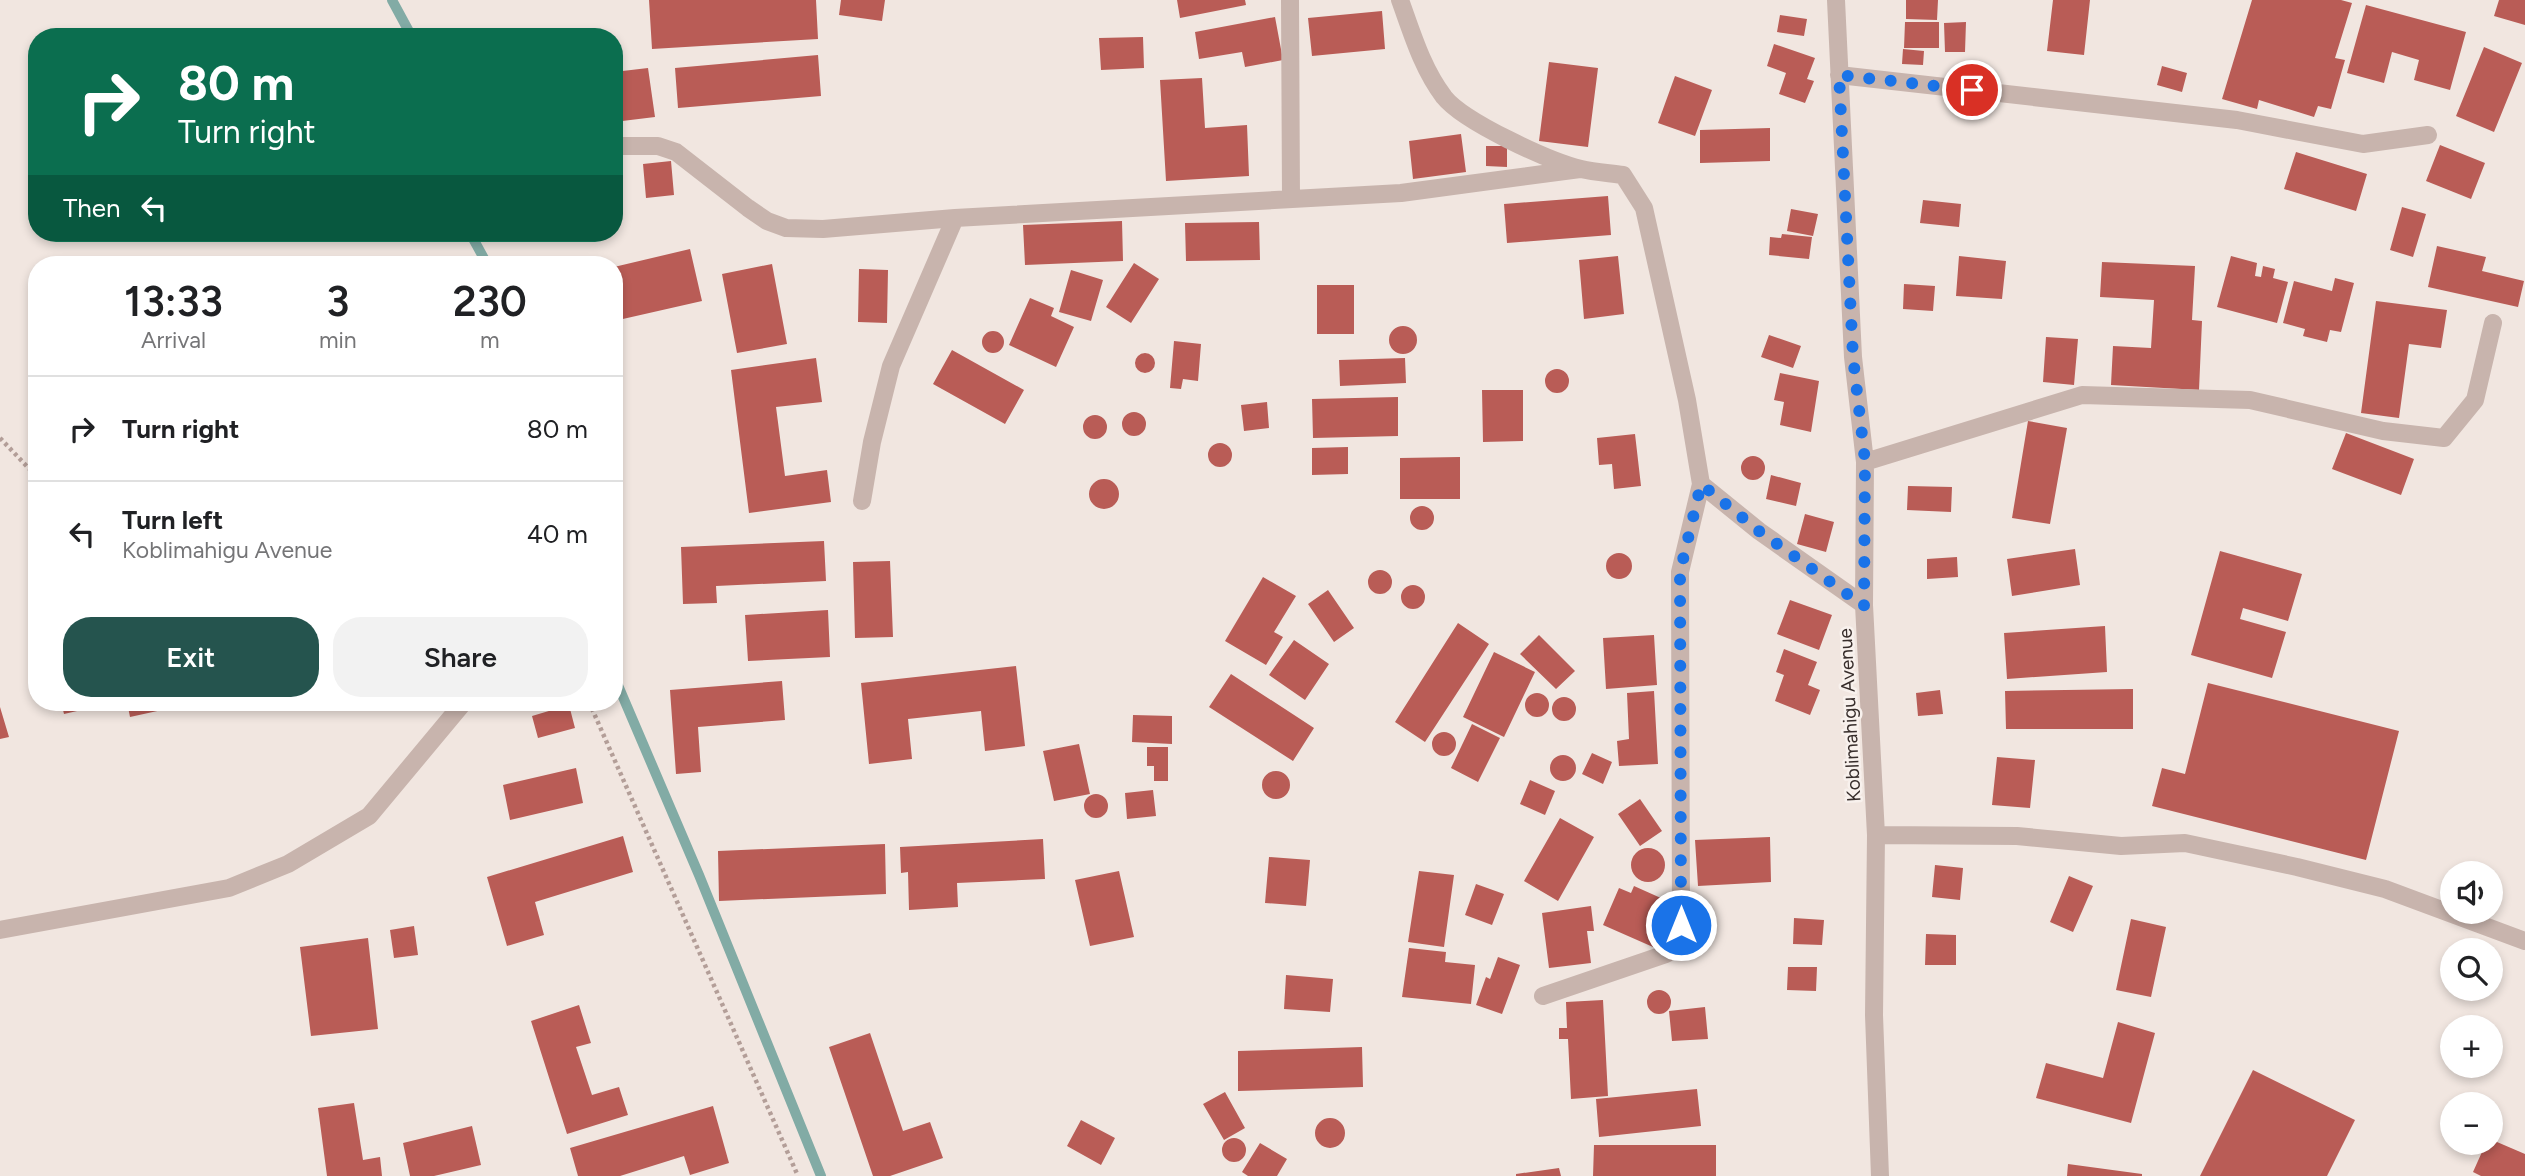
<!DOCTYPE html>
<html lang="en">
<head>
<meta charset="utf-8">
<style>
	body { margin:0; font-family:Figtree,sans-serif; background:#f2f2f2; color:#202124; height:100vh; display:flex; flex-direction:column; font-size:26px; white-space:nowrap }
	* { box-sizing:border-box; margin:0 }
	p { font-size:23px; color:#757577 }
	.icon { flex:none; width:38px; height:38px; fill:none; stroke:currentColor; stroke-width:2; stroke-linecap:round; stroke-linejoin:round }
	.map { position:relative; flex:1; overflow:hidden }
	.side { position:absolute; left:28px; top:256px; width:595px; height:455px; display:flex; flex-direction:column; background:#fff; border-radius:28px; box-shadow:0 4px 10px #0003 }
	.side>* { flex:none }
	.hud { position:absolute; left:28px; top:28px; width:595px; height:214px; border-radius:28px; box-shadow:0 4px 10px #0003; background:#0b6e4f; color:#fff; overflow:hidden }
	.controls { position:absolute; left:2440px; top:861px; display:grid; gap:14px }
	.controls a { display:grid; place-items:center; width:63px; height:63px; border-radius:50%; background:#fff; box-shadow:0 4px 10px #0003; font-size:35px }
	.pin { position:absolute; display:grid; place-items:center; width:60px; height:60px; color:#fff; margin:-30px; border:4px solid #fff; border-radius:50%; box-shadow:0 2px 7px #0007 }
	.me { position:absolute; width:77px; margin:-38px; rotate:0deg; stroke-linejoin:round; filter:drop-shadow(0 0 5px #0008) }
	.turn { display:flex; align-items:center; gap:24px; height:147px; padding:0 35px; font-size:32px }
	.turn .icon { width:91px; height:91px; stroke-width:2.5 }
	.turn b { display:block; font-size:49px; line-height:60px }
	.then { display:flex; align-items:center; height:66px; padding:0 35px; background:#0003; gap:14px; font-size:26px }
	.eta { display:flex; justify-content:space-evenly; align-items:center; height:119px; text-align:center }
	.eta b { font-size:42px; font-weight:600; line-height:49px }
	.action { display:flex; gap:14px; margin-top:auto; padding:14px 35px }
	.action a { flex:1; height:80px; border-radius:28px; background:#25544e; color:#fff; font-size:28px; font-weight:600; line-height:80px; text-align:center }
	.action a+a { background:#f2f2f2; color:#202124 }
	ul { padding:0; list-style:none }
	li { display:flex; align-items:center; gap:21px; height:105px; padding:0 35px; border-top:2px solid #e0e0e0 }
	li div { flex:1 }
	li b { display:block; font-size:26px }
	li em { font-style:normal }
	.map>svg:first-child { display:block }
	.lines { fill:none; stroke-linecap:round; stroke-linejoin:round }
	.stream { stroke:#82aba5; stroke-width:10 }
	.building { fill:#b95c56 }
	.path { stroke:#b39e98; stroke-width:4.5; stroke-dasharray:3.5 3.5; stroke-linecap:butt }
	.minor { stroke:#c8b4ad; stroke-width:18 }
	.route { stroke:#1a73e8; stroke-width:12; stroke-dasharray:0 21.6 }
	.labels { text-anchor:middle; stroke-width:5; stroke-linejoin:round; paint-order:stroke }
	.street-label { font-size:19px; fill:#372d2b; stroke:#f8f1ed }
</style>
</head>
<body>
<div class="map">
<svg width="2525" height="1176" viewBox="0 0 2525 1176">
	<rect width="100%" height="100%" fill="#f1e6e0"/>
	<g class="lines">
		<!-- stream -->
		<path class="stream" d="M392,0L412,37
			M470,233L487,264
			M614,676L699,875L821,1176"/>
	</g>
	<!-- building -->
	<path class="building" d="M649,0H816L818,39L652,49Z
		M841,0H885L882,21L839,15Z
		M1177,0H1245L1246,5L1180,18Z
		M1906,0H1938L1937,20L1906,19Z
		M2053,0H2090L2084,55L2047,51Z
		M2252,0H2341L2352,3L2335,58L2345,60L2331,109L2318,106L2314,117L2259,100L2257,109L2222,99Z
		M2499,0H2525V25L2494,16Z
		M2366,5L2466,32L2450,90L2414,80L2419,60L2392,52L2384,83L2347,73Z
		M1382,11L1385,49L1312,56L1308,18Z
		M1780,15L1807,19L1804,36L1777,32Z
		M1275,17L1283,60L1245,67L1242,52L1199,59L1195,32Z
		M1905,22H1939V48H1904Z
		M1966,22L1965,52H1945L1944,23Z
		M1143,37L1144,68L1101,70L1099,38Z
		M1774,44L1815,58L1807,79L1814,81L1805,103L1779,94L1786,73L1767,66Z
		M2484,47L2522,63L2494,132L2456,116Z
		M1903,49L1924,51L1923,65L1902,64Z
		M818,55L821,96L678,108L675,68Z
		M1549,62L1598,68L1588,147L1539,141Z
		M2162,66L2187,73L2182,92L2157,85Z
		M648,68L655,117L614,122V72Z
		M1675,76L1712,90L1695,136L1658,123Z
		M1202,78L1205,128L1247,125L1249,176L1166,181L1160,80Z
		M1770,128V161L1700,163V130Z
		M1461,134L1466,172L1413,179L1409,141Z
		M2440,145L2485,163L2471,199L2426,181Z
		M1486,146H1507V167L1486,166Z
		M2296,152L2367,174L2356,211L2284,189Z
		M671,161L674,195L646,198L643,164Z
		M1608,196L1611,235L1507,243L1504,204Z
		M1923,200L1961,204L1959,227L1920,223Z
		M2402,207L2426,214L2413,257L2390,250Z
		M1791,209L1818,214L1813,236L1787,231Z
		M1122,221L1123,261L1025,265L1023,225Z
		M1259,222L1260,260L1186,261L1185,223Z
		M1782,234L1812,237L1809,259L1769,255L1770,237L1781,238Z
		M2437,246L2486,257L2482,271L2524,281L2518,307L2428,287Z
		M690,249L702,301L614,321V267Z
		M1618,256L1624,314L1584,319L1579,260Z
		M1959,256L2006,261L2002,299L1956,296Z
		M2231,256L2257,263L2255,276L2261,277L2263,266L2275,269L2273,278L2288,282L2277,323L2217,307Z
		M2102,262L2195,266L2192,320L2202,321L2199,390L2111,385L2113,346L2151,348L2154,300L2100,297Z
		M1134,263L1159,279L1131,323L1106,307Z
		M772,264L787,344L737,353L722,274Z
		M859,269L888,270L887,323L858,322Z
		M1071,270L1103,280L1091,321L1059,312Z
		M2335,278L2354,283L2341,332L2330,330L2327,342L2303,336L2305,329L2283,323L2294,281L2332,291Z
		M1904,284L1935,286L1933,311L1903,309Z
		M1317,285H1354V334H1317Z
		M1030,298L1054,308L1051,316L1074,327L1056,367L1009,345Z
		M2376,301L2447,310L2441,348L2409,344L2399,418L2361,413Z
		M1389 340a14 14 0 1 1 28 0a14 14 0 1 1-28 0Z
		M982 342a11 11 0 1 1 22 0a11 11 0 1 1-22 0Z
		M1769,335L1801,346L1793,368L1761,357Z
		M2046,337L2078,339L2074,385L2043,382Z
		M1174,341L1201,344L1198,381L1183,379L1181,389L1170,388Z
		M952,350L1024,390L1005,424L933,384Z
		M1135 363a10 10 0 1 1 20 0a10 10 0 1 1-20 0Z
		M816,358L822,402L776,407L785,476L827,470L831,502L749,513L731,370Z
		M1405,358L1406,383L1340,386L1339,360Z
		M1545 381a12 12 0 1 1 24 0a12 12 0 1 1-24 0Z
		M1780,373L1819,381L1811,432L1780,425L1784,402L1774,400Z
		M1482,390H1523V441L1483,442Z
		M1398,397V436L1313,438L1312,399Z
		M1267,402L1269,428L1244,431L1241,405Z
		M1122 424a12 12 0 1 1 24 0a12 12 0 1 1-24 0Z
		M1083 427a12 12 0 1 1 24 0a12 12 0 1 1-24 0Z
		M2028,421L2067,428L2050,524L2012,518Z
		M2346,433L2414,459L2401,495L2332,469Z
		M1635,434L1641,486L1614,489L1612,464L1599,465L1597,438Z
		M1208 455a12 12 0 1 1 24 0a12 12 0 1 1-24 0Z
		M1348,447V474L1312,475V448Z
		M1741 468a12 12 0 1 1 24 0a12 12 0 1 1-24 0Z
		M1460,457V499H1400V458Z
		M1771,475L1801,483L1796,506L1766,499Z
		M1089 494a15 15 0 1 1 30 0a15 15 0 1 1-30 0Z
		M1908,486L1952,487L1951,512L1907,510Z
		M1410 518a12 12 0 1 1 24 0a12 12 0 1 1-24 0Z
		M1805,514L1834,522L1826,552L1797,544Z
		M824,541L826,581L716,586L717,603L683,604L681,547Z
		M2075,549L2080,585L2012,596L2007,559Z
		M2220,551L2302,574L2288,621L2243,608L2240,619L2286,632L2272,678L2191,655Z
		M1606 566a13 13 0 1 1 26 0a13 13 0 1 1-26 0Z
		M1957,557L1958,577L1927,579V559Z
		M890,561L893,637L855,638L853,562Z
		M1368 582a12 12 0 1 1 24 0a12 12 0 1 1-24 0Z
		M1263,577L1296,596L1274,632L1283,637L1266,665L1225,641Z
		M1401 597a12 12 0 1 1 24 0a12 12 0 1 1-24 0Z
		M1328,590L1354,628L1334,642L1308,604Z
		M1790,600L1832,615L1819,650L1777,634Z
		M828,610L830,657L748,661L745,615Z
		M1458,623L1489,644L1425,742L1395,722Z
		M2105,626L2107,672L2007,679L2004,633Z
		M1539,635L1575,671L1556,689L1520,654Z
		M1654,635L1657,685L1606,689L1603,638Z
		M1294,640L1329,664L1305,700L1269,675Z
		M1784,649L1817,662L1808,685L1820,690L1810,715L1775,701L1784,675L1776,672Z
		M1494,652L1535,672L1504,737L1463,717Z
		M1016,666L1025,746L985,751L981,711L908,719L912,759L869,764L861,683Z
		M1231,674L1314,728L1293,761L1209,707Z
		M782,681L785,720L698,727L701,772L676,774L670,690Z
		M2208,683L2399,731L2366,860L2152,806L2162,768L2185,774Z
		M2133,689V729H2006L2005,691Z
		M1940,690L1943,714L1918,716L1916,693Z
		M1654,691L1658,764L1619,766L1617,741L1629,739L1627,693Z
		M1525 705a12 12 0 1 1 24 0a12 12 0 1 1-24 0Z
		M1552 709a12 12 0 1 1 24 0a12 12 0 1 1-24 0Z
		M61,702H112V703L64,714Z
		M127,702H169L171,708L130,717Z
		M569,705L575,728L538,738L532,716Z
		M0,707L9,737L0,739Z
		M1133,715L1172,716V744L1132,742Z
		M1472,724L1500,738L1478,782L1451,768Z
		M1432 744a12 12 0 1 1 24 0a12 12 0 1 1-24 0Z
		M1079,744L1090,794L1054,801L1043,751Z
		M1147,747H1168V781H1154V766H1147Z
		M1592,753L1612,762L1603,784L1582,774Z
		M1550 768a13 13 0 1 1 26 0a13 13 0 1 1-26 0Z
		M1997,757L2035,760L2030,808L1992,805Z
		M576,768L583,803L510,820L503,785Z
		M1262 785a14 14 0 1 1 28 0a14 14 0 1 1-28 0Z
		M1530,780L1555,791L1545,815L1520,804Z
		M1153,790L1156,816L1127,819L1125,793Z
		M1084 806a12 12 0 1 1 24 0a12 12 0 1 1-24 0Z
		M1640,799L1662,831L1640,846L1618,814Z
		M1560,818L1594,837L1558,901L1524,881Z
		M623,836L633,872L535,902L544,935L507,946L487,877Z
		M1770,837L1771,882L1698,886L1695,840Z
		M1043,839L1045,879L957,883L958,907L909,910L908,872L901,873L900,847Z
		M885,844L886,894L719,901L718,851Z
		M1631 865a17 17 0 1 1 34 0a17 17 0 1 1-34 0Z
		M1269,857L1310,860L1306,906L1265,903Z
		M1935,865L1963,868L1960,900L1932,897Z
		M1119,871L1134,937L1090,946L1075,880Z
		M1419,871L1454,875L1444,947L1408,942Z
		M2069,876L2093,886L2073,932L2050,922Z
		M1476,884L1504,894L1492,925L1465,915Z
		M1634,886L1672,903L1653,947L1603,925L1619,888L1631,893Z
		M1591,906L1594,931H1587L1591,963L1549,968L1542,913Z
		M1794,918L1824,920L1822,945L1793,944Z
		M2131,919L2166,927L2151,997L2116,990Z
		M414,926L418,955L394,958L390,930Z
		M1926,934L1956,935V965H1925Z
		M368,938L378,1029L311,1036L300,947Z
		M1409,948L1446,952L1445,962L1475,965L1471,1004L1402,997Z
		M1498,957L1520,965L1502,1014L1476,1005L1486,977L1490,979Z
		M1788,967H1817L1816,991L1787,990Z
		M1286,975L1333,979L1330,1012L1284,1009Z
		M1647 1002a12 12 0 1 1 24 0a12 12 0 1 1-24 0Z
		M1603,1000L1608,1096L1571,1099L1568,1039H1559V1028H1567L1566,1002Z
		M579,1005L591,1043L576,1047L592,1095L619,1087L628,1115L567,1134L531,1021Z
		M1705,1007L1708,1039L1672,1041L1669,1011Z
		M2118,1022L2155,1033L2131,1123L2036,1098L2046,1063L2103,1078Z
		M870,1033L903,1131L930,1122L943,1158L890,1176H873L829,1047Z
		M1362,1047L1363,1087L1238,1091V1051Z
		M2253,1070L2355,1120L2327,1176H2200Z
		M1697,1089L1701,1126L1599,1137L1596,1099Z
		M1225,1092L1245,1128L1224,1140L1203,1104Z
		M354,1103L363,1160L380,1157L382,1176H327L318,1108Z
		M713,1106L729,1163L690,1175L684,1156L620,1176H578L570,1148Z
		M1315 1133a15 15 0 1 1 30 0a15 15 0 1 1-30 0Z
		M1081,1120L1115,1138L1101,1165L1067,1146Z
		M472,1126L481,1165L434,1176H410L403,1143Z
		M1222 1150a12 12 0 1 1 24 0a12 12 0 1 1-24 0Z
		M2490,1139L2525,1154V1176H2481L2473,1172L2486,1143H2490Z
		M1260,1143L1287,1159L1277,1176H1248L1242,1172Z
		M1594,1145H1716V1176H1593Z
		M2068,1164L2142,1174V1176H2067Z
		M1559,1168L1561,1176H1516V1174Z"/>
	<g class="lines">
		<!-- path -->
		<path class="path" d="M0,438L37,477
			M589,702L798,1176"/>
		<!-- minor -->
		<path class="minor" d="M1290,0L1291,198
			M1400,0C1412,33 1422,68 1444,97C1464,122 1549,161 1581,169C1594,172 1609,173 1623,175L1644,208L1687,400L1701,484L1680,572L1681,925L1666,954L1543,996
			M1836,0L1853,357L1865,462L1864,605L1876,835L1874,1015L1880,1176
			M1839,75L2237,120L2363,144L2428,135
			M614,146H658L676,152L748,208L767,221L786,228L823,229L955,218L1401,193L1580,169
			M1865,462L2082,395L2250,400L2383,431L2444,438L2475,400L2493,323
			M1701,484L1759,531L1864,605
			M862,501L872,442L891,366L955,218
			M1876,835L2017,836L2121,846L2185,843L2297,867L2385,889L2525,941
			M0,930L229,888L288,864L369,816L464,702"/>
	</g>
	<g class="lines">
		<!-- route -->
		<path class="route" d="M1681,925L1680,572L1701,484L1759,531L1864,606L1865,461L1853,357L1839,75L1972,90"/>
	</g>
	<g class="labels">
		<!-- street labels -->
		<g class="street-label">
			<text transform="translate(1849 715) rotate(-93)" y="7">Koblimahigu Avenue</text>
		</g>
	</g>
</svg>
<div class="controls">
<a><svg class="icon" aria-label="sound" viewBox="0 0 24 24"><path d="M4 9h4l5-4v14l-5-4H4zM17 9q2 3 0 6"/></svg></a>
<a><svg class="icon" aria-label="search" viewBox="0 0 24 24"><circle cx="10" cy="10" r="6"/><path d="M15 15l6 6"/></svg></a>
<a>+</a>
<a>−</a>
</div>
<div class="pin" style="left:1972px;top:90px;background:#d93025"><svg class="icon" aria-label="arrive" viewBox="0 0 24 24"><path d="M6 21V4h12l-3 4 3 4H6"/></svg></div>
<svg class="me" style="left:1681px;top:925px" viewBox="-20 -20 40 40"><circle r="17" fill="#1a73e8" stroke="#fff" stroke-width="3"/><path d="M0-11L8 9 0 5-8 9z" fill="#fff"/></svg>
<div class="hud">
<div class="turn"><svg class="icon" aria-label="right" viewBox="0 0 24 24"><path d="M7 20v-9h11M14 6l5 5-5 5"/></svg><div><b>80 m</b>Turn right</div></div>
<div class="then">Then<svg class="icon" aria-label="left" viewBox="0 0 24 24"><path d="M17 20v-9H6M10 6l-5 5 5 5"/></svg></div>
</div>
<section class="side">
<div class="eta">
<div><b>13:33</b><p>Arrival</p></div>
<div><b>3</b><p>min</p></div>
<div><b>230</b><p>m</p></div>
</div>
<ul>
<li><svg class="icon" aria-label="right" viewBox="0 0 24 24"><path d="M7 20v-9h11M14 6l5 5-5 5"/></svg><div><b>Turn right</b></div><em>80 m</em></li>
<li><svg class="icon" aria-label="left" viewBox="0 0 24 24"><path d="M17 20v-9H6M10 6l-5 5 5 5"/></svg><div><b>Turn left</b><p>Koblimahigu Avenue</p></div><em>40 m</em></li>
</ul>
<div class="action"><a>Exit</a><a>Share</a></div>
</section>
</div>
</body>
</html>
